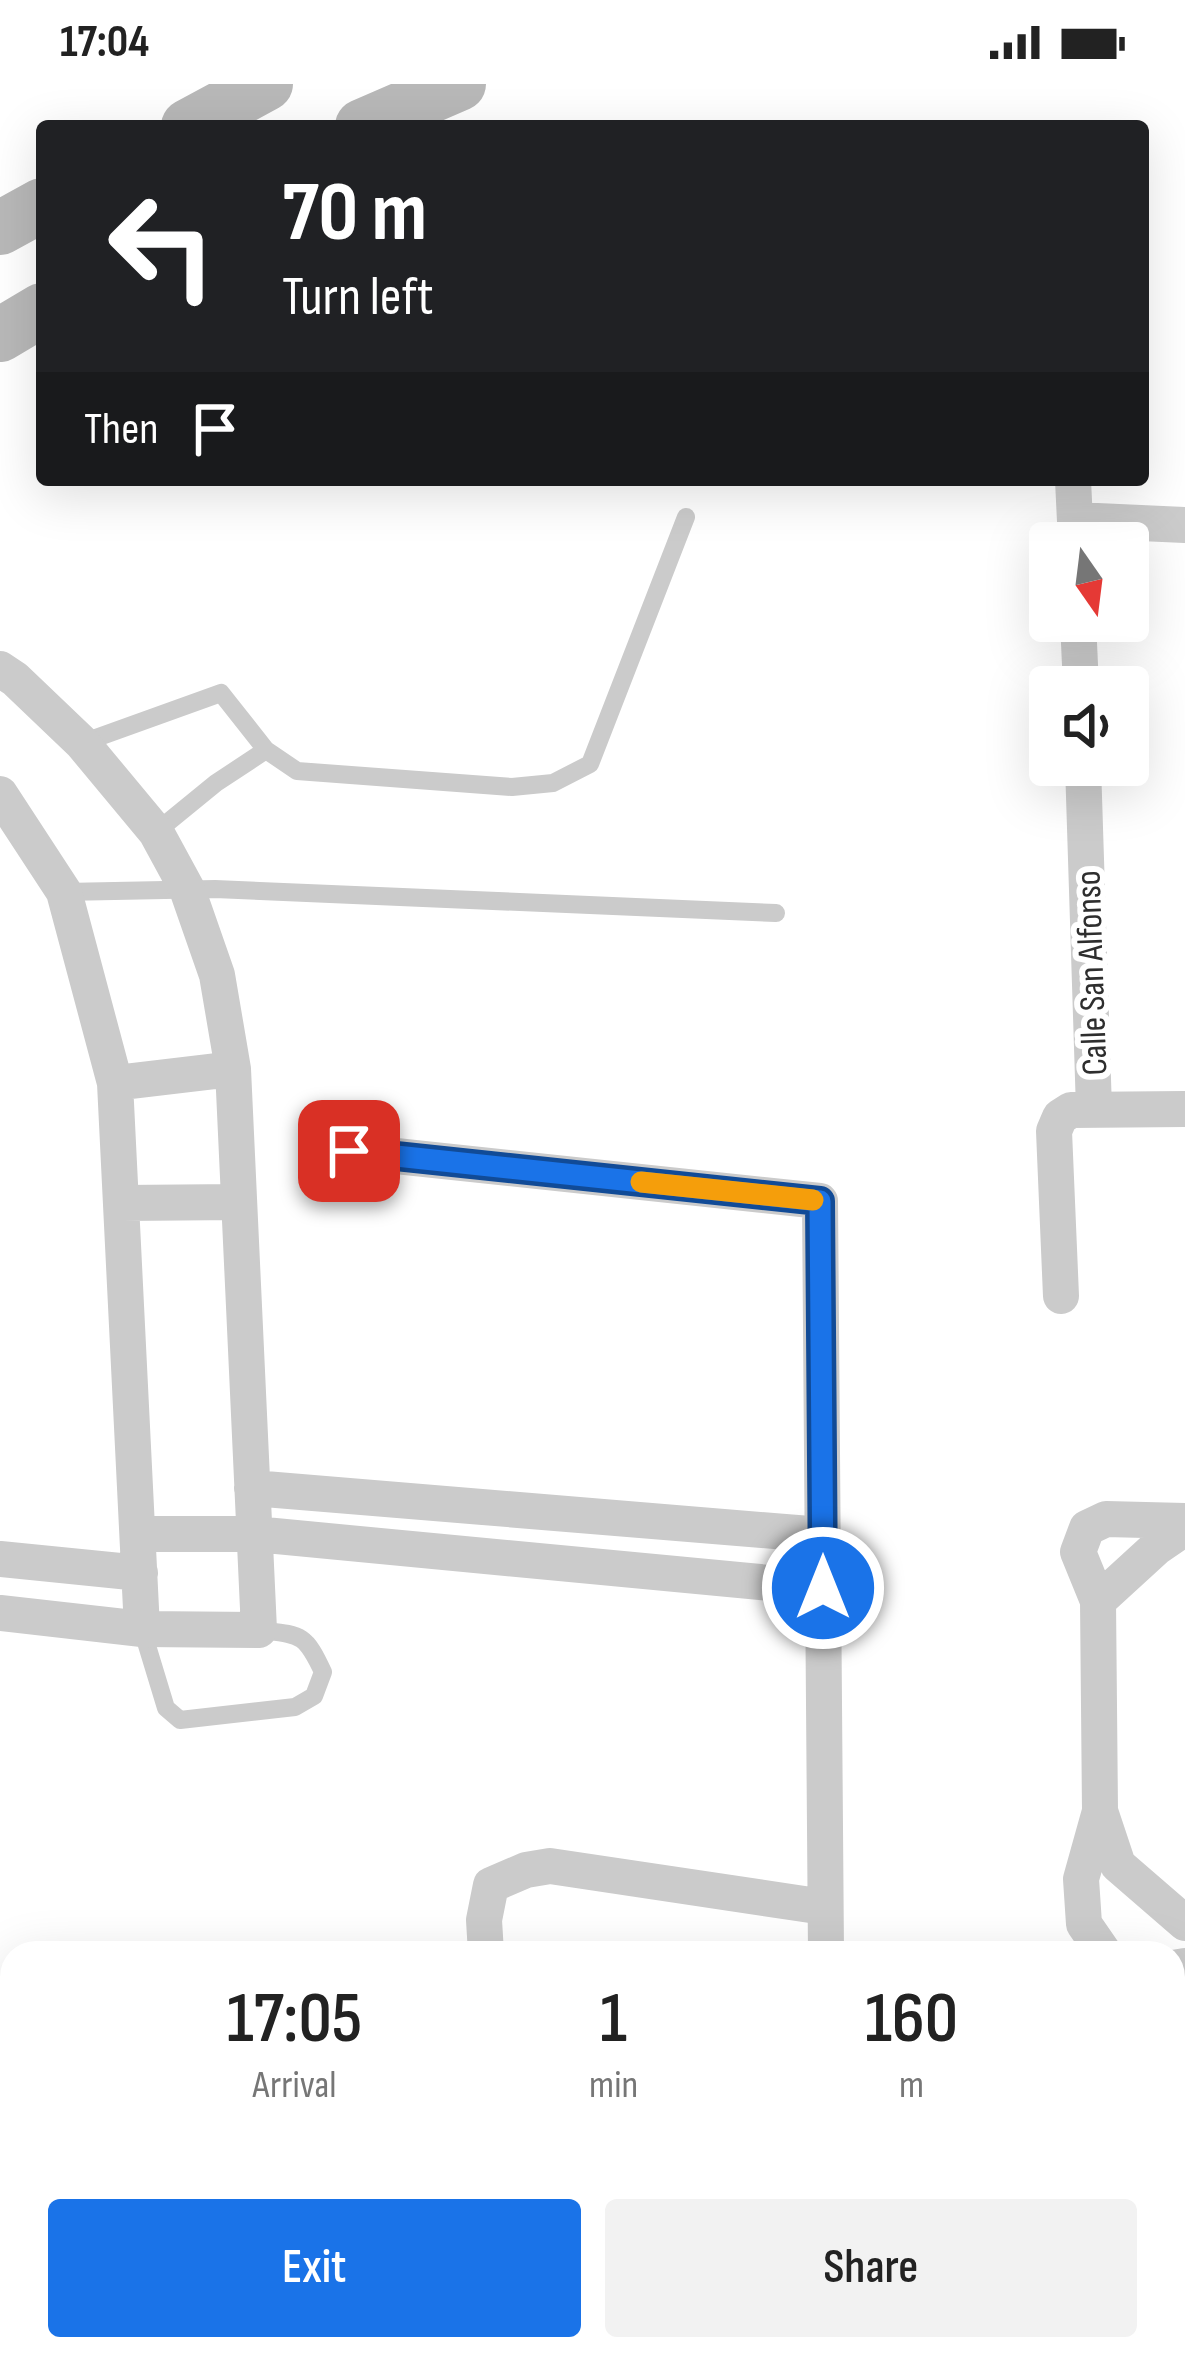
<!DOCTYPE html>
<html lang="en">
<head>
<meta charset="utf-8">
<style>
	body { margin:0; font-family:"Sofia Sans Condensed",sans-serif; background:#f2f2f2; color:#222; height:100vh; display:flex; flex-direction:column; font-size:45px; white-space:nowrap }
	* { box-sizing:border-box; margin:0 }
	p { font-size:39px; color:#767676 }
	.icon { flex:none; width:66px; height:66px; fill:none; stroke:currentColor; stroke-width:2; stroke-linecap:round; stroke-linejoin:round }
	.map { position:relative; flex:1; overflow:hidden }
	.sheet { position:absolute; left:0px; top:1857px; width:1185px; height:420px; display:flex; flex-direction:column; background:#fff; border-radius:36px 36px 0 0; box-shadow:0 12px 48px #0002 }
	.sheet>* { flex:none }
	.banner { position:absolute; left:36px; top:36px; width:1113px; height:366px; border-radius:12px; box-shadow:0 12px 48px #0002; background:#202124; color:#fff; overflow:hidden }
	.needle { width:78px; rotate:166deg }
	.buttons { position:absolute; left:1029px; top:438px; display:grid; gap:24px }
	.buttons a { display:grid; place-items:center; width:120px; height:120px; border-radius:12px; background:#fff; box-shadow:0 12px 48px #0002; font-size:60px }
	.pin { position:absolute; display:grid; place-items:center; width:102px; height:102px; color:#fff; margin:-51px; border-radius:24px; box-shadow:0 6px 18px #0006 }
	.me { position:absolute; width:132px; margin:-66px; rotate:0deg; stroke-linejoin:round; filter:drop-shadow(0 0 9px #0008) }
	.turn { display:flex; align-items:center; gap:42px; height:252px; padding:0 48px; font-size:54px }
	.turn .icon { width:156px; height:156px; stroke-width:2.5 }
	.turn b { display:block; font-size:84px; line-height:102px }
	.then { display:flex; align-items:center; height:114px; padding:0 48px; background:#0003; gap:24px; font-size:45px }
	.eta { display:flex; justify-content:space-evenly; align-items:center; height:204px; text-align:center }
	.eta b { font-size:72px; font-weight:600; line-height:84px }
	.button { display:flex; gap:24px; margin-top:auto; padding:24px 48px }
	.button a { flex:1; height:138px; border-radius:12px; background:#1a73e8; color:#fff; font-size:48px; font-weight:600; line-height:138px; text-align:center }
	.button a+a { background:#f2f2f2; color:#222 }
	.status { display:flex; justify-content:space-between; align-items:center; height:84px; padding:0 60px; background:#fff; direction:ltr }
	.status svg { height:33px; fill:currentColor }
	.map>svg:first-child { display:block }
	.lines { fill:none; stroke-linecap:round; stroke-linejoin:round }
	.lane { stroke:#cbcbcb; stroke-width:18 }
	.street { stroke:#cbcbcb; stroke-width:36 }
	.secondary { stroke:#b8b8b8; stroke-width:54 }
	.route-casing { stroke:#114b97; stroke-width:30 }
	.route { stroke:#1a73e8; stroke-width:21 }
	.slow { stroke:#f59e0b; stroke-width:21 }
	.labels { text-anchor:middle; stroke-width:12; stroke-linejoin:round; paint-order:stroke }
	.street-label { font-size:36px; fill:#2e2e2e; stroke:#fff }
</style>
</head>
<body>
<div class="status"><b>17:04</b><svg viewBox="0 0 49 12"><path d="M0 12V9h3v3zM5 12V6h3v6zM10 12V3h3v9zM15 12V0h3v12zM26 1h20v11H26zM47 4h2v5h-2z"/></svg></div>
<div class="map">
<svg width="1185" height="2277" viewBox="0 0 1185 2277">
	<rect width="100%" height="100%" fill="#fff"/>
	<g class="lines">
		<!-- lane -->
		<path class="lane" d="M82,659L221,609L266,666L297,687L512,703L553,699L590,680L686,433
			M156,748L216,699L266,666
			M64,808L215,805L776,829
			M142,1545L166,1624L180,1636L295,1623L314,1612L323,1588C305,1549 301,1551 259,1546"/>
		<!-- street -->
		<path class="street" d="M1073,396L1076,458
			M1075,436L1185,441
			M1078,537L1081,603
			M0,585L15,595L82,659L156,748L187,805L217,891L233,985L259,1546L142,1545L0,1529
			M1083,681L1094,1026
			M0,710L64,808L115,999L142,1545
			M115,999L233,985
			M349,1067L820,1117L826,1869
			M122,1119L239,1118
			M1061,1212L1054,1047L1060,1033L1071,1026L1185,1025
			M252,1404L822,1451
			M1185,1444L1157,1463L1098,1517L1100,1727L1118,1781L1185,1839
			M138,1450H254L823,1504
			M0,1475L140,1489
			M1098,1517L1078,1468L1087,1444L1106,1435L1185,1437
			M1100,1727L1081,1795L1084,1840L1104,1869
			M486,1869L484,1836L491,1801L526,1786L550,1782L824,1823
			M1173,1884L1185,1882
			M0,2192L5,2194
			M1173,2226L1185,2225
			M828,2265V2277
			M1023,2265V2277"/>
		<!-- secondary -->
		<path class="secondary" d="M188,42L266,0
			M362,42L459,0
			M0,144L42,121
			M0,251L42,226"/>
	</g>
	<g class="lines">
		<defs>
			<path id="route" d="M349,1067L820,1117L823,1504"/>
		</defs>
		<!-- route casing -->
		<use href="#route" class="route-casing"/>
		<!-- route -->
		<use href="#route" class="route"/>
		<!-- slow -->
		<path class="slow" d="M641,1098L813,1116"/>
	</g>
	<g class="labels">
		<!-- street labels -->
		<g class="street-label">
			<text transform="translate(1090 889) rotate(-92)" y="13">Calle San Alfonso</text>
		</g>
	</g>
</svg>
<div class="buttons">
<a><svg class="needle" viewBox="-14 -14 28 28"><path d="M0-13l5 13h-10z" fill="#e53935"/><path d="M0 13l5-13h-10z" fill="#767676"/></svg></a>
<a><svg class="icon" aria-label="sound" viewBox="0 0 24 24"><path d="M4 9h4l5-4v14l-5-4H4zM17 9q2 3 0 6"/></svg></a>
</div>
<div class="pin" style="left:349px;top:1067px;background:#d93025"><svg class="icon" aria-label="arrive" viewBox="0 0 24 24"><path d="M6 21V4h12l-3 4 3 4H6"/></svg></div>
<svg class="me" style="left:823px;top:1504px" viewBox="-20 -20 40 40"><circle r="17" fill="#1a73e8" stroke="#fff" stroke-width="3"/><path d="M0-11L8 9 0 5-8 9z" fill="#fff"/></svg>
<div class="banner">
<div class="turn"><svg class="icon" aria-label="left" viewBox="0 0 24 24"><path d="M17 20v-9H6M10 6l-5 5 5 5"/></svg><div><b>70 m</b>Turn left</div></div>
<div class="then">Then<svg class="icon" aria-label="arrive" viewBox="0 0 24 24"><path d="M6 21V4h12l-3 4 3 4H6"/></svg></div>
</div>
<section class="sheet">
<div class="eta">
<div><b>17:05</b><p>Arrival</p></div>
<div><b>1</b><p>min</p></div>
<div><b>160</b><p>m</p></div>
</div>
<div class="button"><a>Exit</a><a>Share</a></div>
</section>
</div>
</body>
</html>
